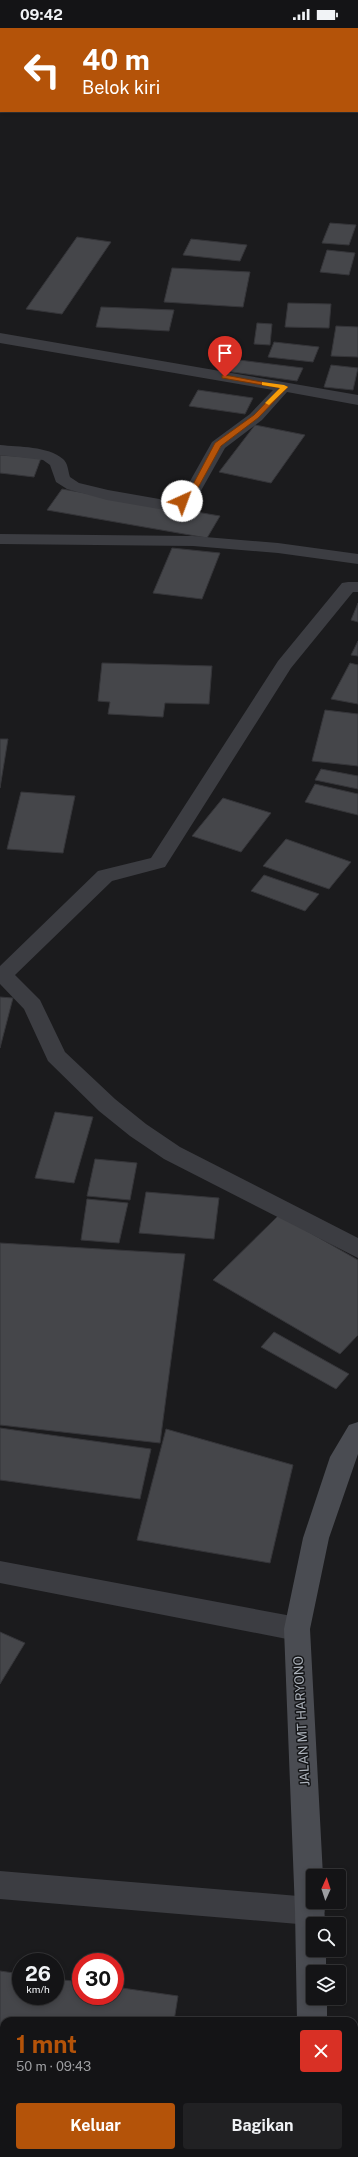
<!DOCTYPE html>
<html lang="id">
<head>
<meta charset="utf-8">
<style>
	body { margin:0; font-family:"Public Sans",sans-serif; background:#212123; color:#f1f3f6; height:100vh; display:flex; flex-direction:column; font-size:15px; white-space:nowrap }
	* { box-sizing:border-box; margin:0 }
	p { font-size:13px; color:#9d9ea1 }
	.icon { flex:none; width:22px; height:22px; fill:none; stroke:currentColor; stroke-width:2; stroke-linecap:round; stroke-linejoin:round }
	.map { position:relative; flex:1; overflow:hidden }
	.drawer { position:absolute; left:0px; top:1989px; width:358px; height:140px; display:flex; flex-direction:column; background:#141416; border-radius:12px 12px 0 0; box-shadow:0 2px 6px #0003,0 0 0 1px #333335 }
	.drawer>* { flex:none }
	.guide { position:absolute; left:0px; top:0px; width:358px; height:84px; box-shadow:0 2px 6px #0003,0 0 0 1px #333335; background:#b45309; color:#fff; overflow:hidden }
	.needle { width:26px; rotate:3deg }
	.fabs { position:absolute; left:306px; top:1841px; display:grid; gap:8px }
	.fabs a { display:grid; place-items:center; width:40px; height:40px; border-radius:4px; background:#141416; box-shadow:0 2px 6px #0003,0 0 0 1px #333335; font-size:20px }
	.speed { position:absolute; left:12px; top:1925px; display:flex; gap:8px; font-size:20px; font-weight:700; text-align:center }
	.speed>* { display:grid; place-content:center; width:52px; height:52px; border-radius:50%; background:#141416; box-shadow:0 2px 6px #0003,0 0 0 1px #333335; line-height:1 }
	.speed small { font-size:10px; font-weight:400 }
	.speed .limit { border:6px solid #d22; background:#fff; color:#111 }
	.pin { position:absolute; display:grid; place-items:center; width:34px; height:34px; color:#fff; margin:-41px -17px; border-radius:50% 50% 50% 0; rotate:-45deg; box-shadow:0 0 4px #0007 }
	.pin .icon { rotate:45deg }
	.me { position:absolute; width:44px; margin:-22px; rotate:43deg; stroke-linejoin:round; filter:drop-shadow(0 0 3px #0008) }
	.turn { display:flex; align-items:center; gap:14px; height:84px; padding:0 16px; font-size:18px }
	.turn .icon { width:52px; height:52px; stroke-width:2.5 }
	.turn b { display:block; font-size:28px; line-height:34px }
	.round { display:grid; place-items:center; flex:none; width:42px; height:42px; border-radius:4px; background:#212123 }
	.overview { display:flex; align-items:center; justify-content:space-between; height:68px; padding:0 16px }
	h1 { font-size:24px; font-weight:700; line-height:30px; color:#b45309 }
	.cta { display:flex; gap:8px; margin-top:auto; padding:8px 16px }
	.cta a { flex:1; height:46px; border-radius:4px; background:#b45309; color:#fff; font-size:16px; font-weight:700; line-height:46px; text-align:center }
	.cta a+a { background:#212123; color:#f1f3f6 }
	.status { display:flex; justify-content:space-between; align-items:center; height:28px; padding:0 20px; background:#141416; direction:ltr }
	.status svg { height:11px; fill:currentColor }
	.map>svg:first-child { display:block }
	.building { fill:#45464a; stroke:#353539 }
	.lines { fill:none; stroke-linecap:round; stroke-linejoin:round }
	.service { fill:#3c3d42; fill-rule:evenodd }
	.minor { fill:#3c3d42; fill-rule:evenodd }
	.secondary { fill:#4a4c52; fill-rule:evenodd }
	.route { fill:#b45309; stroke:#753606 }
	.slow { fill:#f59e0b }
	.labels { text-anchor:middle; stroke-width:3; stroke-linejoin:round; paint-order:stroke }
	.near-street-label { font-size:13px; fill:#adb3bc; stroke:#151618 }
</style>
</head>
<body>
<div class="status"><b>09:42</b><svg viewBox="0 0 49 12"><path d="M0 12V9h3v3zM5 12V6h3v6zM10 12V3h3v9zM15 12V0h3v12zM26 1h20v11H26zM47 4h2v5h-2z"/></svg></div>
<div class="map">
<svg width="358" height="2129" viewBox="0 0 358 2129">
	<rect width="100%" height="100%" fill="#1b1b1d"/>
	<!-- building -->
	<path class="building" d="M330,195L356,197L349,217L322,215Z
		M77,209L111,214L62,286L26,281Z
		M191,211L247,217L240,233L183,227Z
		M327,222L355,225L349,247L320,244Z
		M172,240L250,244L243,279L164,274Z
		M288,275L331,276L329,300L285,299Z
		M101,279L174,282L169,303L96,299Z
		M257,295L272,296L270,317L254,316Z
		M336,298L358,299V329L331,328Z
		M274,314L319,319L313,334L268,329Z
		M231,331L303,340L297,353L225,343Z
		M331,337L358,340L353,362L324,359Z
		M198,362L253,370L245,386L189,378Z
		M255,397L305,407L271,455L219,444Z
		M0,427L41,430L34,449L0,445Z
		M62,461L220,488L207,510L47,482Z
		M172,520L220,525L202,571L153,565Z
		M358,575V594L351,592Z
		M358,613V628L351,627Z
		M102,635L212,638L209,676L165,675L163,689L108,686L110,674L98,673Z
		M350,635L358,637V676L331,671Z
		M325,682L358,686V738L312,733Z
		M0,711H8L0,760Z
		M321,741L358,748V761L315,752Z
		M315,756L358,766V787L305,774Z
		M21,764L75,768L63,825L7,821Z
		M223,770L271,785L241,824L192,808Z
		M286,811L351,834L329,861L263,838Z
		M264,847L319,866L305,883L251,863Z
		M0,969L13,970L0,1020Z
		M55,1084L93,1089L74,1155L35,1150Z
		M95,1131L137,1135L130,1172L87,1168Z
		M146,1164L219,1170L214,1211L139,1205Z
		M87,1171L128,1175L119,1215L81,1212Z
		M279,1187L358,1232V1307L340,1326L213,1252Z
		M0,1215L185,1226L160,1415L0,1397Z
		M274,1304L349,1346L336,1361L261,1319Z
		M0,1400L151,1421L140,1471L0,1452Z
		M166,1401L293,1437L270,1535L137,1512Z
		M0,1604L25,1615L0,1656Z
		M0,1943L21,1946V1968H55V1951L81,1954V1968H115V1959L178,1968L174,1993H4V2056H0Z
		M0,2079H4V2125H165V2129H0Z
		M183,2125H275V2129H182Z"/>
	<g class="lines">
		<!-- service -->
		<path class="service" d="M0,1533L297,1589L307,1593L310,1601L307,1609L297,1613L0,1555Z
			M0,1843L310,1869L313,1870V1874H321L325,1883L320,1893L310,1897L0,1871Z"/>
		<!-- minor -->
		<path class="minor" d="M0,305L358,367V377L287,364L262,392L225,420L198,468L188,477L165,482L107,472L67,461L56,454L50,437L43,432L0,427V417C19,419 48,418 63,431C68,435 68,443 70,449L79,455L108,462L165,472L176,469L185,462L212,414L250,386L273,362L0,315Z
			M0,506L193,508L278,515L358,526V536L278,525L193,518L0,516Z
			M348,554H358V564H353L291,640L165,839L112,853L15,947L40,972L65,1024L115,1071L146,1096L180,1119L358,1210V1230L164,1131L130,1108L99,1083L48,1033L24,981L0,956V938L98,843L151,830L278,633L342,555Z"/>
		<!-- secondary -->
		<path class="secondary" d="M358,1394V1426L329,1510L310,1601L323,1848H313V1874H324L325,1896H313V1922H326V1944H313V1970H327V1993H297L295,1883L284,1601L303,1510L330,1429L349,1397Z
			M298,2125H330V2129H298Z"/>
	</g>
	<!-- route -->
	<path class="route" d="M225,347L288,359L258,390L221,418L194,467L184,475H180V472L189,464L215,415L254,387L280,360L222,350V347Z"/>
	<!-- slow -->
	<path class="slow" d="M262,354L284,357L288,359L269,377L265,375L280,360L262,357Z"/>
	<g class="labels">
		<!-- near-street labels -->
		<g class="near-street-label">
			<text transform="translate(301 1693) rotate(-93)" y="5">JALAN MT HARYONO</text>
		</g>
	</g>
</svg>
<div class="fabs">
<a><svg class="needle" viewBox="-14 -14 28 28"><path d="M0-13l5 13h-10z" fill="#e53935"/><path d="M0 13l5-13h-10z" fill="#9d9ea1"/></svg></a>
<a><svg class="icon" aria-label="search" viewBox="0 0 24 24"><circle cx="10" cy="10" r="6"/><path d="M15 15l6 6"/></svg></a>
<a><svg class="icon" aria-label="layers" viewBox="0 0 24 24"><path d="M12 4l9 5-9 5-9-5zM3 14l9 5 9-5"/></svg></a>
</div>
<div class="speed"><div>26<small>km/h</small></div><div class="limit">30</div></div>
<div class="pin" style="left:225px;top:349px;background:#d93025"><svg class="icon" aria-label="arrive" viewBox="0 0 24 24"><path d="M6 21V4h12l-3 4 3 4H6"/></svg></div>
<svg class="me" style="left:182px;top:473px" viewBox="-20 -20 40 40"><circle r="19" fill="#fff"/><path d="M0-13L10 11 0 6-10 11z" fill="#b45309"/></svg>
<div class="guide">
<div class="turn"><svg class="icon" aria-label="left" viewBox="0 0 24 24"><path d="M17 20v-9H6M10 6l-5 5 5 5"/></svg><div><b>40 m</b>Belok kiri</div></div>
</div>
<section class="drawer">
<div class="overview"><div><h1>1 mnt</h1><p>50 m · 09:43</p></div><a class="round" style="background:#d93025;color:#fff"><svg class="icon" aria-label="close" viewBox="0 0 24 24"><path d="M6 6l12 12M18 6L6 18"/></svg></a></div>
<div class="cta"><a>Keluar</a><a>Bagikan</a></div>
</section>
</div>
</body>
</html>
